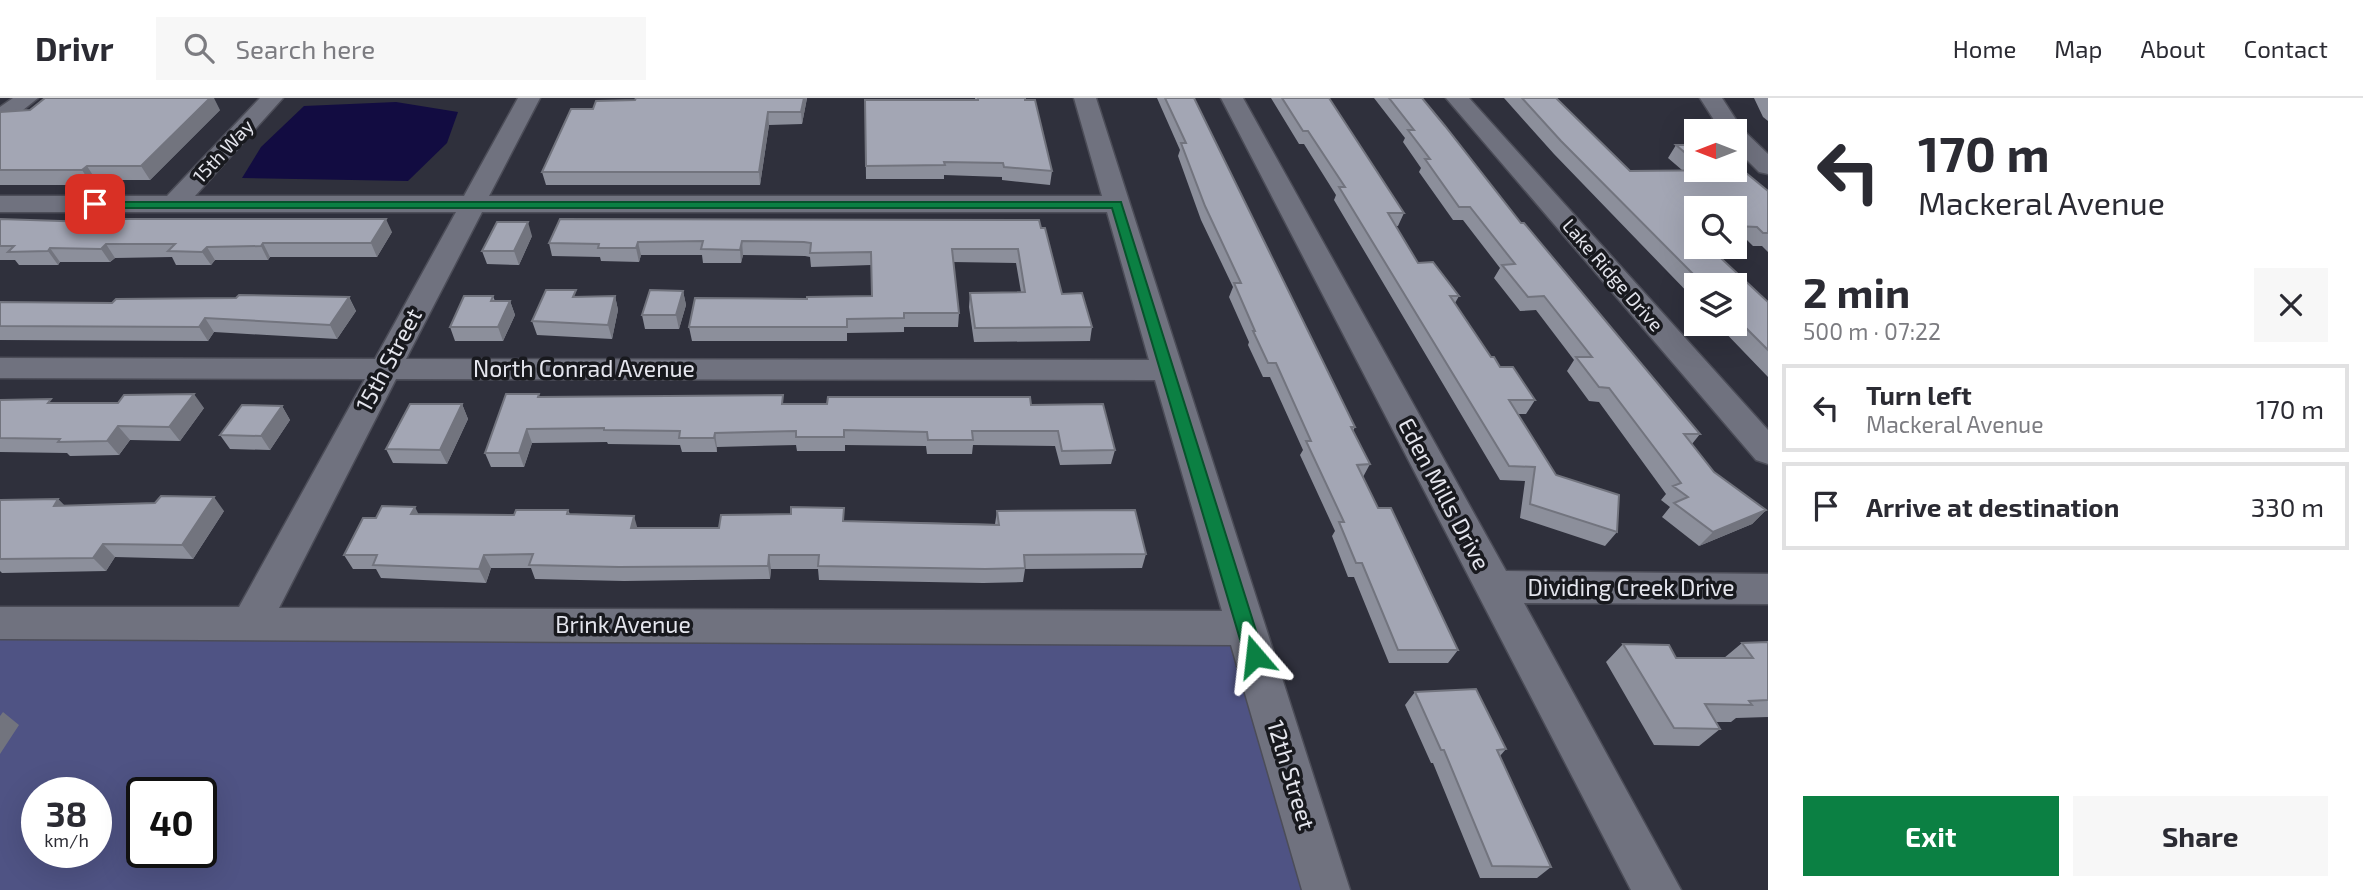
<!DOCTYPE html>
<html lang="en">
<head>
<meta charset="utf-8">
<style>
	body { margin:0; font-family:"Exo 2",sans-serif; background:#f7f7f7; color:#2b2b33; height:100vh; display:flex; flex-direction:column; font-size:26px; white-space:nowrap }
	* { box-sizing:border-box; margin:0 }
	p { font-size:23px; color:#7c7c81 }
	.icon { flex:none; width:38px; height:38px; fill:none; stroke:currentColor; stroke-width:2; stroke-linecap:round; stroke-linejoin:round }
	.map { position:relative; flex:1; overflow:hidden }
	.details { display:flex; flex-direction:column; background:#fff; width:595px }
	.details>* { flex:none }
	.guide { background:#fff; color:#2b2b33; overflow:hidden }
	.needle { width:46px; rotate:270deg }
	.buttons { position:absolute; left:1684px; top:21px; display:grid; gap:14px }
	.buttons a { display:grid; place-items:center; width:63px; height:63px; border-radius:0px; background:#fff; box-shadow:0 7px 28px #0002; font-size:35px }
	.speed { position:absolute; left:21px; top:679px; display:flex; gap:14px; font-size:35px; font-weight:700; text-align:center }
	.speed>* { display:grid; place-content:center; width:91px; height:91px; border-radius:50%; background:#fff; box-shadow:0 7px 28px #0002; line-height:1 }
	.speed small { font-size:18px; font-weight:400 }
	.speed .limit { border:4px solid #111; border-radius:10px; background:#fff; color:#111 }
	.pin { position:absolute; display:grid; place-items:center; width:60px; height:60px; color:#fff; margin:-30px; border-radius:14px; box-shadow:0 4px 10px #0006 }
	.me { position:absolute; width:77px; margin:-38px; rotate:343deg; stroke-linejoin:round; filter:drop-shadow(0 0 5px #0008) }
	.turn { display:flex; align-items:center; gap:24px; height:147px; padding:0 35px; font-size:32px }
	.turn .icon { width:91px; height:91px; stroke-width:2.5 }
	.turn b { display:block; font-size:49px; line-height:60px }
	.round { display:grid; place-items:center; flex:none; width:74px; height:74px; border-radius:0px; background:#f7f7f7 }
	.overview { display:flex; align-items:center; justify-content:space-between; height:119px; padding:0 35px }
	h1 { font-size:42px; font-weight:700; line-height:52px }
	.cta { display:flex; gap:14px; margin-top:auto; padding:14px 35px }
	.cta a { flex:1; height:80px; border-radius:0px; background:#0b8043; color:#fff; font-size:28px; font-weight:700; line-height:80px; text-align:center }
	.cta a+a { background:#f7f7f7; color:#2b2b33 }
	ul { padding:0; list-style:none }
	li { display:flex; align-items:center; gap:21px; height:88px; margin:0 14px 10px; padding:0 21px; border:4px solid #e1e1e2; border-radius:0px }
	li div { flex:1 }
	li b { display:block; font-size:26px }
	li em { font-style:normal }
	header { display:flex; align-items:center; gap:42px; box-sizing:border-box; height:98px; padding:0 35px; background:#fff; border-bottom:2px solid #e1e1e2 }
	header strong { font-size:33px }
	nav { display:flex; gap:38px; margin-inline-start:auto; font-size:24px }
	.search { width:490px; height:63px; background:#f7f7f7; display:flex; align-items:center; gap:18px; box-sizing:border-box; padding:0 24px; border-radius:0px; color:#7c7c81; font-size:26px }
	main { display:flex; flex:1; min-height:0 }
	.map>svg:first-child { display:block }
	.green { fill:#4f5384; fill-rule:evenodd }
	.water { fill:#120c41 }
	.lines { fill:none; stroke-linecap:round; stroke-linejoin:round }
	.minor-casing { stroke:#4c4d58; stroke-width:3 }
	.minor { fill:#70727f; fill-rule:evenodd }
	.wall { fill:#8c8f9b }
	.shaded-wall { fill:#72747e }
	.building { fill:#a3a6b4; stroke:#72747e; stroke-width:2 }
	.route { fill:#0b8043; stroke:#07532c; stroke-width:2 }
	.labels { text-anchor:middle; stroke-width:7; stroke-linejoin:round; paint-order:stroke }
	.far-street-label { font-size:19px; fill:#e4e5ed; stroke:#18191e }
	.street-label { font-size:23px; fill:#e4e5ed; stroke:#18191e }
</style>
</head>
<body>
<header>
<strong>Drivr</strong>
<div class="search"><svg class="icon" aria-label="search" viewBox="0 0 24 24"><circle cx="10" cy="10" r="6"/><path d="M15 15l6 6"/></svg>Search here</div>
<nav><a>Home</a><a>Map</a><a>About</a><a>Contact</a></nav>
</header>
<main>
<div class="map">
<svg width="1768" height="792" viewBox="0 0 1768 792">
	<rect width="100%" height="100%" fill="#2f303c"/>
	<!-- green -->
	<path class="green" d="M0,540L1232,544L1303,792H0ZM37,695H96V754H37ZM142,695H201V754H142Z"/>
	<!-- water -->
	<path class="water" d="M396,4L458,14L447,45L408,83L242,80L261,49L304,8Z"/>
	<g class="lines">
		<defs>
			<path id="minor" d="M13,0H38L8,24L0,26V9Z
				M260,0H283L195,98H464L518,0H540L489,98H1102L1074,0H1096L1350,792H1302L1231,547L0,541V509H239L365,281L0,280V260L375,261L456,114H0V98H167ZM482,114H1107L1149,262L406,261ZM396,281L1155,282L1222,513L279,510Z
				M1221,0H1243L1506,473L1768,476V506L1524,505L1681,792H1631Z
				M1446,0H1469L1768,332V366L1756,362Z
				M1700,0H1722L1742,31L1768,56V76L1759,74L1734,49V33H1721Z"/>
		</defs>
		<!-- minor casing -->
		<use href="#minor" class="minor-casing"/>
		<!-- minor -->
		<use href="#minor" class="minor"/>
	</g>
	<!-- wall -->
	<path class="wall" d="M807,0L802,26L769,27L760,87H546L542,74L593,11Z
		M975,0H1025L1052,73L1050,87L1002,82V79L944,77V81H866L865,2H975Z
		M1157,0H1194L1355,329L1353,333L1370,366L1363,379L1378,410L1458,552L1448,565H1389L1354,479H1348L1332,438L1335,433L1300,357L1303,352L1270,279H1263L1248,247L1249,244L1229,199L1233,189L1201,122L1178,58L1180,52Z
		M1271,0H1329L1404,115L1398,128H1396L1418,165L1459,198L1455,205L1491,259L1535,302L1526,316H1518L1556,377L1617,434L1605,448L1520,420L1525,383L1500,382L1334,102L1336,97L1304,46H1299Z
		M1374,0H1422L1521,125L1700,336L1692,346L1714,374L1766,412L1752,426L1699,448L1662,419L1670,409L1661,402L1666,396L1599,304L1589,303L1567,273L1574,262L1536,212L1520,213L1494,180L1500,170L1463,122H1453L1419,74L1421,70L1403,44L1405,40Z
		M1504,0H1556L1630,73L1682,72L1668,60L1676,47H1696V72H1734L1768,93V154L1762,148H1753L1747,142H1734V110H1696V149L1768,204V279L1717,226H1734V187H1696V203L1554,56Z
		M1754,0H1768V23L1763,19Z
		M220,12L150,82H96L92,87H0V14Z
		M0,121L392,134L377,159H270L268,162H215L211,167H176L172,159L115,160L110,164H60L58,167H19L15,162H0Z
		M1041,130L1062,196L1092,229L1090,243L974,244L969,209L970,195L1021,194L1016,165L953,164L959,215L958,229H904V234L847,235V243H692L689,229L807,201L872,198L871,167L811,169L810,159L805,158L743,157L741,165H703L702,157H641L639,164L601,163L600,159L552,158L549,145Z
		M532,138L519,167L487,166L482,153Z
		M683,193L686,207L679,231H645L642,217Z
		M493,198L495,203H510L515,217L503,243H455L450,229Z
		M615,198L618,212L612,241L537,237L532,223L577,199Z
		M349,199L356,213L337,241L214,234L208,243L0,242V204L112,205Z
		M540,299L783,306L1031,307L1115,352L1111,366L1060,367L1055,348L973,347L972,356H927L926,348L845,347V353H797L796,347L717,349V354H682L680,347L608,346L607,344L532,345L524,369H491L485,355Z
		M0,302L53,305L204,310L180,343L130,342L119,357L70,358L67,355L0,354Z
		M462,306L468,321L447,366L393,365L386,351Z
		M282,308L290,322L270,352L230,351L220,337Z
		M58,401L64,407L224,413L193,461L115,459L106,473L2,475L0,473V402Z
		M844,410V423L995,426L997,413L1146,456L1142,470L1025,471L1023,484L983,485L819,482L818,471H771L770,481L624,483L535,481L531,470H491L486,485L381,480L376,471H353L344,457L376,420L419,416L514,417L568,412L570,416L637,430H719L791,416Z
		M1768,544V619L1736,620L1731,624H1716L1720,631L1699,648L1654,647L1606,564L1623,546L1676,560H1724L1742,545Z
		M1415,594L1506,651L1500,658L1551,769L1537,780H1480L1433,665H1431L1405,607Z"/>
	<!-- shaded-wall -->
	<path class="shaded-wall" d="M210,0H214L220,12L150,82L141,68Z
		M804,0H807L802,26L801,14Z
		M768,14L769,27L760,87L759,74Z
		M87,68L96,82L92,87L82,72Z
		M386,121L392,134L377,159L371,145Z
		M528,124L532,138L519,167L514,153Z
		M742,143L743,157L741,165L740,152Z
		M638,144L641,157L639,164L636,150Z
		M263,145L270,159L268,162L261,148Z
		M106,146L115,160L110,164L101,151Z
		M207,149L215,162L211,167L202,154Z
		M50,150L60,164L58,167L48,153Z
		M683,193L686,207L679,231L676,217Z
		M615,198L618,212L612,241L608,227Z
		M349,199L356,213L337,241L330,227Z
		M510,203L515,217L503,243L498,229Z
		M205,220L214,234L208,243L199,229Z
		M194,296L204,310L180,343L169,329Z
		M462,306L468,321L447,366L440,352Z
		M282,308L290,322L270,352L261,338Z
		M118,328L130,342L119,357L107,343Z
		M527,331L532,345L524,369L519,355Z
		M715,335L717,349V354L714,340Z
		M214,399L224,413L193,461L182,447Z
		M58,401L71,415L54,408Z
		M415,409L422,423L411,416Z
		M1766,412L1752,426L1699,448L1713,434Z
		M634,418L638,432L631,430Z
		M103,446L115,459L106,473L93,460Z
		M484,457L491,470L486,485L479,471Z
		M769,457L771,471L770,481L768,468Z
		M3,614L19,627L0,656V618Z"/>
	<!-- building -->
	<path class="building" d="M45,0H210L141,68H87L82,72H0V14L30,12Z
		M636,0H804L801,14H768L759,74H542L571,11H593L596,3L635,2Z
		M978,0H1025V2H1035L1052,73L1004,69L1003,65L944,64L945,67L866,68L865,2H978Z
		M1165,0H1194L1355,329H1351L1370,366L1357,367L1378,410H1391L1458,552H1398L1362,465H1356L1339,424H1344L1306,343H1311L1276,265H1268L1253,233H1255L1234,185H1241L1205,108L1181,45H1186Z
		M1282,0H1329L1404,115H1388L1418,165L1433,164L1459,198H1450L1491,259H1494L1500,269H1513L1535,302H1509L1556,377L1619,397L1617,434L1530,406L1535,369L1509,368L1339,89H1345L1308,33H1303Z
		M1389,0H1422L1445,28L1521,125H1524L1700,336H1684L1714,374L1766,412L1713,434L1674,405L1688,399L1673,388L1681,385L1609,290L1599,289L1576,259H1592L1544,198L1528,199L1502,167L1515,166L1470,109H1459L1425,61H1430L1408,32H1414Z
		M1522,0H1556L1630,73L1734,72V65L1768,93V135H1763L1757,129L1734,128V110H1696V128H1687L1696,136V149H1709L1768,204V252L1734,218V187H1704L1561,43Z
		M1676,47H1696V64Z
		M0,121L91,124L94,121H386L371,145H263L261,148L207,149L202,154L168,153L175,146H106L101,151L50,150L48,153L8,154L14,148H0Z
		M560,121L1039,122L1041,130H1045L1062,196L1082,195L1092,229L975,230L970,195L1025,194L1018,151H952L959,215H904V220L847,221V229H689L695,200L807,201V199L872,198L871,154L810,155L811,145L804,144L742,143L740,152L701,151L703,143L638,144L636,150H598L599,146L549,145Z
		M497,124H528L514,153H482Z
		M546,192H576L573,199L615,198L608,227L532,223Z
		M650,192L683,193L676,217H642Z
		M239,197L349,199L330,227L205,220L199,229L0,228V204L112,205L116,201L236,200Z
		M464,198H493L491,203H510L498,229H450Z
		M194,296L169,329L118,328L107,343L58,344L60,341L0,340V302L51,301L48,305H118L124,297Z
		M506,296H539L538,299L783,297L782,306H827L828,299H1030L1031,307L1103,306L1115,352L1062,353L1058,333H972L973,342H928L927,334L844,332V339H796V333L715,335L714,340H679L680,333L604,332V330L527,331L519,355H485Z
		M410,306H462L440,352L386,351Z
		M242,307L282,308L261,338L220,337Z
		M161,398L214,399L182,447L103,446L93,460L0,461V402L58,401L54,408L155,405Z
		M382,408L415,409L411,416L514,417L516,412H568L567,416L634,418L631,430H719L721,417L791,416V409L844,410L843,423L999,427L997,413L1135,412L1146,456L1024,457L1025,470L985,471L818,468L819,457H769L768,468L619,469L529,467L533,456L484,457L479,471L373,467L377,457H344L363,420H376Z
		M1768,544V602L1749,603L1752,607L1705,606L1720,631L1674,630L1623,546L1669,547L1676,560H1753L1742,545Z
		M1476,591L1506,651L1497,652L1551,769L1492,768L1444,652H1441L1415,594Z"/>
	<!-- route -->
	<path class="route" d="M91,104H1121L1264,558L1261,563L1255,565L1248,563L1245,558L1112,110H95L91,109Z"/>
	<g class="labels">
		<!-- far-street labels -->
		<g class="far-street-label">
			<text transform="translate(223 53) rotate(-47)" y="7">15th Way</text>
			<text transform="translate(1613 177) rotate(49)" y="7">Lake Ridge Drive</text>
		</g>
		<!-- street labels -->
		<g class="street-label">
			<text transform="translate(389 262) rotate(-62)" y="8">15th Street</text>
			<text x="584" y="279">North Conrad Avenue</text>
			<text transform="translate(1444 396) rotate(62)" y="8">Eden Mills Drive</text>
			<text x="1631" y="498">Dividing Creek Drive</text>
			<text x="623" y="535">Brink Avenue</text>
			<text transform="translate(1291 677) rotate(73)" y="8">12th Street</text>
		</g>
	</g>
</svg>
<div class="buttons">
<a><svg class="needle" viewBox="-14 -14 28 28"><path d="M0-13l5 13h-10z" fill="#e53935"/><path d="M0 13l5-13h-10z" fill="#7c7c81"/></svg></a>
<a><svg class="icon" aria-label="search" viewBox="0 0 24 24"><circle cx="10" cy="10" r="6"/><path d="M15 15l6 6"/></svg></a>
<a><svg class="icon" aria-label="layers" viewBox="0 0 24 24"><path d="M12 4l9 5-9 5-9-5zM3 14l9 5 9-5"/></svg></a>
</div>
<div class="speed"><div>38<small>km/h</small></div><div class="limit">40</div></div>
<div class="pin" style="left:95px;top:106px;background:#d93025"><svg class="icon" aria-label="arrive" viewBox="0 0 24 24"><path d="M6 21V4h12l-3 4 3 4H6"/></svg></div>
<svg class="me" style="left:1255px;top:558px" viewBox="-20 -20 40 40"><path d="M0-17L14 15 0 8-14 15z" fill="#0b8043" stroke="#fff" stroke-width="4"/></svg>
</div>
<section class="details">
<div class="guide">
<div class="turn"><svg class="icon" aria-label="left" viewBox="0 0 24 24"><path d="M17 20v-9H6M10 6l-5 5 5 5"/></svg><div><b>170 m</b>Mackeral Avenue</div></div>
</div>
<div class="overview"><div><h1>2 min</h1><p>500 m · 07:22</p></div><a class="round"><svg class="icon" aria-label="close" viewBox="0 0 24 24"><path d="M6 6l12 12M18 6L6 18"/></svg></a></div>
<ul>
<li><svg class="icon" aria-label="left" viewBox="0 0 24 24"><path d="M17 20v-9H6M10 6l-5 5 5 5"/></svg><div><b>Turn left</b><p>Mackeral Avenue</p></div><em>170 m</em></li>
<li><svg class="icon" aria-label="arrive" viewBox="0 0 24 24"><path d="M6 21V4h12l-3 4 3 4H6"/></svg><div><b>Arrive at destination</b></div><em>330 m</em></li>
</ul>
<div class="cta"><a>Exit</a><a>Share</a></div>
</section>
</main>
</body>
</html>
